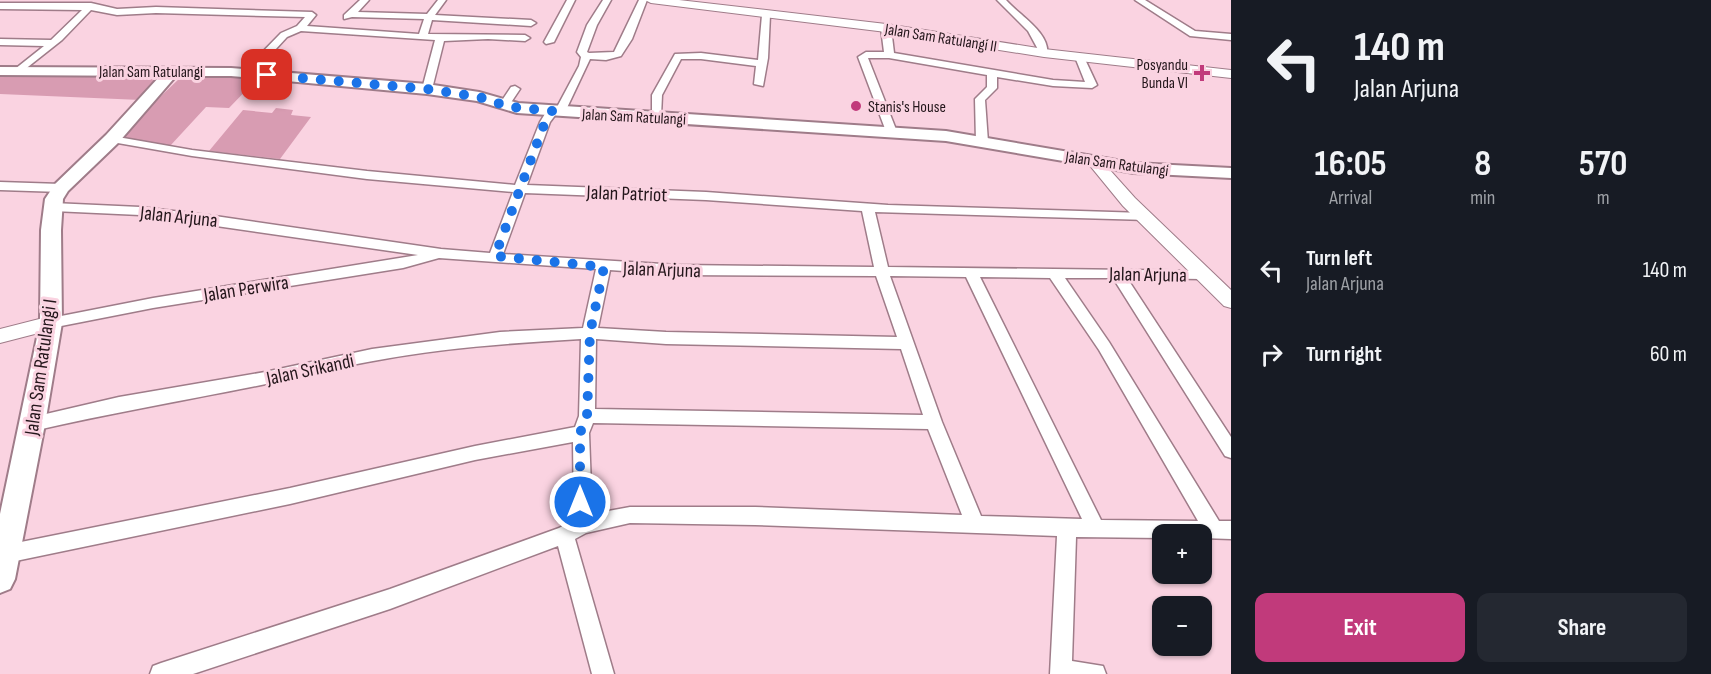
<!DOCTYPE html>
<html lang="en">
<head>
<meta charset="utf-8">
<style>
	body { margin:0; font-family:"Sofia Sans Condensed",sans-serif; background:#242831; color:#f1f3f6; height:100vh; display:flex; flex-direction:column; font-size:22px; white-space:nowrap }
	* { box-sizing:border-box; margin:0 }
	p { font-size:20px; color:#9ea1a6 }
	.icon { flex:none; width:33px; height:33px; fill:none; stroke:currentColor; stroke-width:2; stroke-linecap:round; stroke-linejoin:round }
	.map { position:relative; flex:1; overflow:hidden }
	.details { display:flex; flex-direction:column; background:#171b24; width:480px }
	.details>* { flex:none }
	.top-card { background:#171b24; color:#f1f3f6; overflow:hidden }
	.controls { position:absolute; left:1152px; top:524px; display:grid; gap:12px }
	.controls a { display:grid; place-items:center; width:60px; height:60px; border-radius:12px; background:#171b24; box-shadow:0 2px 4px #0004; font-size:30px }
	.pin { position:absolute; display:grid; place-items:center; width:51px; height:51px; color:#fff; margin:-26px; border-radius:12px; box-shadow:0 3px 9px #0006 }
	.me { position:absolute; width:66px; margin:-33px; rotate:0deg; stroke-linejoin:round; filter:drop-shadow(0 0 4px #0008) }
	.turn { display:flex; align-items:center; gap:21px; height:126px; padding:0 24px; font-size:27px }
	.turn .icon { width:78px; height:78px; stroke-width:2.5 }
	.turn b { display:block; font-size:42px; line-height:51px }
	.eta { display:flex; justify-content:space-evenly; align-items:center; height:102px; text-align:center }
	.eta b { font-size:36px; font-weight:700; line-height:42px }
	.button { display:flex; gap:12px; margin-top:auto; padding:12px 24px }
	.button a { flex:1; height:69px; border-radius:12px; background:#c13a7b; color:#fff; font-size:24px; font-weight:700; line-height:69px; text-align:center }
	.button a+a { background:#242831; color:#f1f3f6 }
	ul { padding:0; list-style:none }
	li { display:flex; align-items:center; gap:18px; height:84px; padding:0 24px }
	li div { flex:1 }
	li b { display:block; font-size:22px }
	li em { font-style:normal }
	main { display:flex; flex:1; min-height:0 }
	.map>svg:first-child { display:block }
	.green { fill:#d89cb2 }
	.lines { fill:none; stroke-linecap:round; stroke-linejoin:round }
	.minor-casing { stroke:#9f7c89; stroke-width:3 }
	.tertiary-casing { stroke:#9f7c89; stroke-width:2 }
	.secondary-casing { stroke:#9f7c89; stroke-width:4 }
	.minor { fill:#fff; fill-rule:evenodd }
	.tertiary { fill:#fff; fill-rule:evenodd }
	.secondary { fill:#fff; fill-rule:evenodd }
	.route { stroke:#1a73e8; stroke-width:10; stroke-dasharray:0 18 }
	.poi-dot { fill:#c13a7b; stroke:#fad3e1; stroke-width:2 }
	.labels { text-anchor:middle; stroke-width:6; stroke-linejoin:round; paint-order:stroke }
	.far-street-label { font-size:16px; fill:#24161b; stroke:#fad3e1 }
	.far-poi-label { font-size:16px; fill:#24161b; stroke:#fad3e1; text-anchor:end }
	.street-label { font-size:20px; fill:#24161b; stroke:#fad3e1 }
</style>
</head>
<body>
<main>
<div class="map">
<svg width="1231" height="674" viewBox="0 0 1231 674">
	<rect width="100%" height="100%" fill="#fad3e1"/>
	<!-- green -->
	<path class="green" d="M0,74L163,75L141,100L0,94Z
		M198,75L257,79L229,108L206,107L170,146L117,138L181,77Z
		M276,108L293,110L291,115L311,117L280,159L209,151L243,110L272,113Z"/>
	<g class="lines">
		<defs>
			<path id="minor" d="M360,0H369L358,12L427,14L438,0H446L435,15L531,20L536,23L531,26L432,20L428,34L525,35L530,38L525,41L488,39L444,41L432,89L427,92L422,89L435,40L301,31L287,37L252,75H244V71L281,33L297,26L305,17L156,13L117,15L91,10L62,40L19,74L15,73V69L44,46L0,45V39L51,40L82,10L0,9V3H91L117,9L156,7L312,12L316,15L307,26L419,34L424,19L352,17L344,19V15Z
				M567,0H575L554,42L546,44L544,42Z
				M603,0H611L597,25L587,52L589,53L614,52L639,0H647L632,39L621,56L606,60L590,59L565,112L560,115L556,114L550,122L527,185L706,192L888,205L1144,213L1148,214L1150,217L1148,220L875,212L888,267L1208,271L1210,274L1203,279L1127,278L1231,437V458L1225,456L1113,278H1065L1109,342L1219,521H1231V539L1202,538V534H1162V538L1076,537L1072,661L1103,666L1106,674H1050L1057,536L755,525L630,523L586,533L575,539L614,674H592L558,546L390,609L193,674H150L153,666L161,663L390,589L559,528L574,520L573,442L475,460L290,504L6,563L0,561V547L6,545L290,488L475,446L575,427L579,416L581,339C511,343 442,348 373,361C337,367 301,377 266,384C188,400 110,413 33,431L27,429L25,424L27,419L33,417L119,397L265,372L372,349L500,332L583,328L596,269L439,258L403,268L153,308L51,328L46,327L44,323L46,319L51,318L153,298L418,255L140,215L53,211L47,207L53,203L140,207L215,216L441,249L490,253L513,192L367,179L192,156L112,142L106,139L112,136L192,150L367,171L515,185L540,122L548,109H556L579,66L581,57L577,52L587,25ZM525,193L706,200L862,211L874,267L678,265L503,254ZM610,270L678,275L876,276L897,337L666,332L598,328ZM890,276L966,277L1082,519L981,516L942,422ZM980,277L1050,278L1099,350L1198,521L1101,520ZM596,339L666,344L901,349L923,415L595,409ZM593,423L928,429L962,515L755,507H630L592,514L589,433Z
				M997,0H1006C1019,15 1051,33 1047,55H1041L1028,31Z
				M1135,0H1145L1195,31L1231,34V40L1190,36Z
				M766,12L770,15L768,58L763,86L754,84L756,66L701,59H681L662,95L661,116L660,118H652V95L675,54L701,53L758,60L762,15Z
				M886,25L891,28L894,53L1053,80L1085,82L1075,57L1083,55L1097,85L1092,88L1053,86L997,77V88L985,100L988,142L982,145L976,142L975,99L987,87V75L889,58H868L897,132L895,134H887L858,57L866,52H884L881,28Z
				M515,86L520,89L508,107H500L499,105L511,87Z
				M0,182L61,184L67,188L61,192L0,190Z"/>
			<path id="tertiary" d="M645,0H679L886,24L1044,49L1231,70V78L1044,57L886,32L651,3Z
				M1095,157L1100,159L1135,198L1231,290V308L1224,306L1123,206L1087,162Z
				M51,316L58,318L61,323L58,328L0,343V329Z"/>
			<path id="secondary" d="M0,67L231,68L427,84L479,92L518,103L946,131L1134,163L1231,168V178L1134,173L946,141L517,113L477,101L427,94L231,76H176L118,143L68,191L63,199L61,230L62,323L45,424L15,579L10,589L0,593V514L40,323L41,230L45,199L55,184L106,135L160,76L0,75Z"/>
		</defs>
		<!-- minor casing -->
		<use href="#minor" class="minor-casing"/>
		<!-- tertiary casing -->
		<use href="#tertiary" class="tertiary-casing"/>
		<!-- secondary casing -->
		<use href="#secondary" class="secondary-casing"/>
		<!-- minor -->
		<use href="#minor" class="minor"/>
		<!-- tertiary -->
		<use href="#tertiary" class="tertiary"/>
		<!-- secondary -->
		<use href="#secondary" class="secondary"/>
	</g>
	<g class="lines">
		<!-- route -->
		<path class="route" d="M267,75L427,89L479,97L510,107L552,111L545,122L495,256L604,267L590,333L587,416L580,433V502"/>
	</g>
	<!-- markers -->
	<g class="poi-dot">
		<path d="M1199 64h6v6h6v6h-6v6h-6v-6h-6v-6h6z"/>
		<circle cx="856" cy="106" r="6"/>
	</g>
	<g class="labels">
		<!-- far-street labels -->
		<g class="far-street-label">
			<text transform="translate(941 37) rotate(9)" y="6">Jalan Sam Ratulangi II</text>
			<text x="151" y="77">Jalan Sam Ratulangi</text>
			<text transform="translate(634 116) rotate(3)" y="6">Jalan Sam Ratulangi</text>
			<text transform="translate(1117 163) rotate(8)" y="6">Jalan Sam Ratulangi</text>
		</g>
		<!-- far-poi labels -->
		<g class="far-poi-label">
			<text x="1188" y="70">Posyandu<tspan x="1188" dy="18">Bunda VI</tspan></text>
			<text x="868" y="112" text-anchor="start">Stanis's House</text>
		</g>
		<!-- street labels -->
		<g class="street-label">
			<text transform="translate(627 193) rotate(2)" y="7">Jalan Patriot</text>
			<text transform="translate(179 216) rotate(6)" y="7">Jalan Arjuna</text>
			<text transform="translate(662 269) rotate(2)" y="7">Jalan Arjuna</text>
			<text transform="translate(1148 274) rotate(1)" y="7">Jalan Arjuna</text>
			<text transform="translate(246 288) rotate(-9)" y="7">Jalan Perwira</text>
			<text transform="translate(40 367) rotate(-82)" y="7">Jalan Sam Ratulangi I</text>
			<text transform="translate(310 369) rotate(-12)" y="7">Jalan Srikandi</text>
		</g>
	</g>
</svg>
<div class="controls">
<a>+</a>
<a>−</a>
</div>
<div class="pin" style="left:267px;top:75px;background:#d93025"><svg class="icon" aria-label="arrive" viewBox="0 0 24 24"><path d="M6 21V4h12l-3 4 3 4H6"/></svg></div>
<svg class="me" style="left:580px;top:502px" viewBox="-20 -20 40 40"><circle r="17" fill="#1a73e8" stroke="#fff" stroke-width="3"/><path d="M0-11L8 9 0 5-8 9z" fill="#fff"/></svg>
</div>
<section class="details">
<div class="top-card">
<div class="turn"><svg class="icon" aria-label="left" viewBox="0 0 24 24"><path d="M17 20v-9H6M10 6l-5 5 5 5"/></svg><div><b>140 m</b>Jalan Arjuna</div></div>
</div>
<div class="eta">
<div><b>16:05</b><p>Arrival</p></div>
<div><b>8</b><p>min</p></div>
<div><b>570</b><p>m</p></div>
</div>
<ul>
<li><svg class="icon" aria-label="left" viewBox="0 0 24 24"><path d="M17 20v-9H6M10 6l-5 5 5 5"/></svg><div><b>Turn left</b><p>Jalan Arjuna</p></div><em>140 m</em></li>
<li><svg class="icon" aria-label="right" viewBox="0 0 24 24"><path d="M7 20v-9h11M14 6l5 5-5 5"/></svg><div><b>Turn right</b></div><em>60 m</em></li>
</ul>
<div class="button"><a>Exit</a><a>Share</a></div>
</section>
</main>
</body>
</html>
